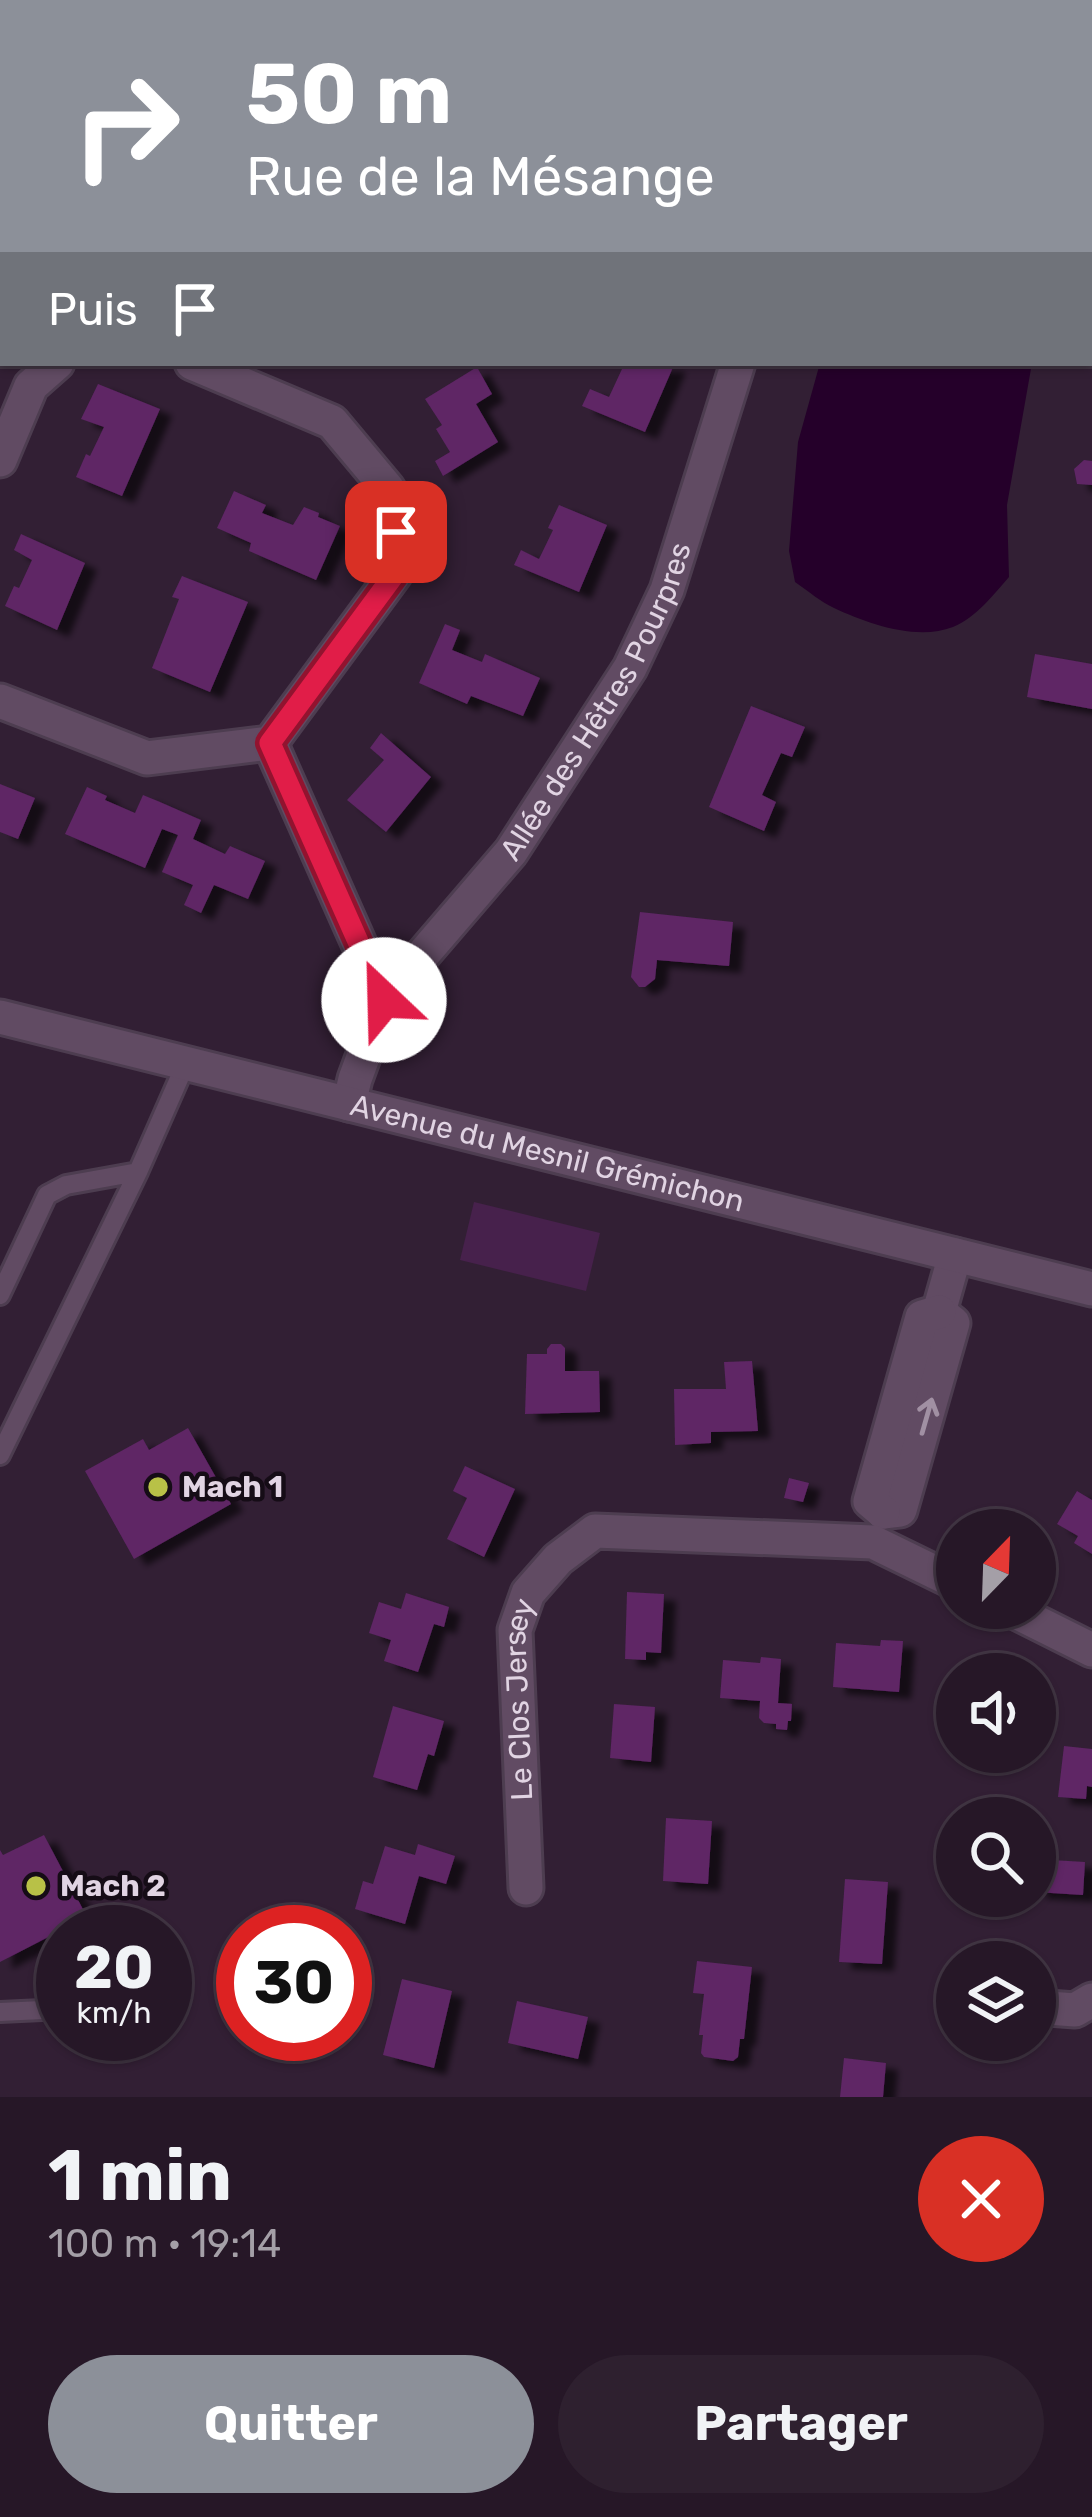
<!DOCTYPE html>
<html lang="fr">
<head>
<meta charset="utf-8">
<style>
	body { margin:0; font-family:Rubik,sans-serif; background:#2e202f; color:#f1f3f6; height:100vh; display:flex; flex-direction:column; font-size:45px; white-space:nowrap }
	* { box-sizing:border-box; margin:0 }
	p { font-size:39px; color:#a49fa7 }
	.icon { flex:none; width:66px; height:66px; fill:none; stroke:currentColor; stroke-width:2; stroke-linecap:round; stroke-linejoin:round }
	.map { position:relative; height:2097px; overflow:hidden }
	.sheet { display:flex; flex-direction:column; background:#261727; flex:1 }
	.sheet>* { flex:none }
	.top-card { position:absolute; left:0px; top:0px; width:1092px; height:366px; box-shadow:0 3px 9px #0004,0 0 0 3px #423644; background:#8c9099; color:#fff; overflow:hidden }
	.needle { width:78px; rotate:23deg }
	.buttons { position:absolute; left:936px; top:1509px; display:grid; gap:24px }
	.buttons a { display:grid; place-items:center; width:120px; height:120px; border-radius:50%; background:#261727; box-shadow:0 3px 9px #0004,0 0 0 3px #423644; font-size:60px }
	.speed { position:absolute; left:36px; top:1905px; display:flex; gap:24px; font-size:60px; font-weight:700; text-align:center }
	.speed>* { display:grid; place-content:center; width:156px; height:156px; border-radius:50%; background:#261727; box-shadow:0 3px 9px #0004,0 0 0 3px #423644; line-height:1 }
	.speed small { font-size:30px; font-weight:400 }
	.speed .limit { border:18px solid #d22; background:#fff; color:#111 }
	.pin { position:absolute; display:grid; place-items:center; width:102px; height:102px; color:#fff; margin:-51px; border-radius:24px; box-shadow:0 6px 18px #0006 }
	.me { position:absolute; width:132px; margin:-66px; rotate:336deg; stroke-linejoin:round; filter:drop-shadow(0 0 9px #0008) }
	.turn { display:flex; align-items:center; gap:42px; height:252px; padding:0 48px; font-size:54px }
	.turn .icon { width:156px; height:156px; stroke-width:2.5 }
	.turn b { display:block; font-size:84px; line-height:102px }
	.then { display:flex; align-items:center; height:114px; padding:0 48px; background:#0003; gap:24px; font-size:45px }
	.round { display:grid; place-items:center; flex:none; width:126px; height:126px; border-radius:63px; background:#2e202f }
	.headline { display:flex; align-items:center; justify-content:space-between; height:204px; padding:0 48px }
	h1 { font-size:72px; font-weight:700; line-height:90px }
	.cta { display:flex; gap:24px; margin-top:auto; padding:24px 48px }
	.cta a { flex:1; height:138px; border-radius:72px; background:#8c9099; color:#fff; font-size:48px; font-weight:700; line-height:138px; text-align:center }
	.cta a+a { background:#2e202f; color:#f1f3f6 }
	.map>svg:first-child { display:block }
	.green { fill:#47214c }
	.water { fill:#25002a }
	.building { fill:#5e2565; filter:url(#shadow) }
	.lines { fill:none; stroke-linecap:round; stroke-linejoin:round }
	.service-casing { stroke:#4d3d50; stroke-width:24 }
	.minor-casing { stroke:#4d3d50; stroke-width:39 }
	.tertiary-casing { stroke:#4d3d50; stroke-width:39 }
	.service { stroke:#614b63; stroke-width:18 }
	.minor { stroke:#614b63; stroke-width:33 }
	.tertiary { stroke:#614b63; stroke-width:33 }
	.oneway { stroke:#a190a3 }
	.route-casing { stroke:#92132f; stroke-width:30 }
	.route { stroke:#e11d48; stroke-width:21 }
	.poi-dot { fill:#b8c147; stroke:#150c16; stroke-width:4.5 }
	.labels { text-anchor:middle; stroke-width:9; stroke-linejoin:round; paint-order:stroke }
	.street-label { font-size:30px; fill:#e1d4e3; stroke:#150c16 }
	.poi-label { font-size:30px; font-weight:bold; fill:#e1d4e3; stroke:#150c16; text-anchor:start }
</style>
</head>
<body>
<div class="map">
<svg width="1092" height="2097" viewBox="0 0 1092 2097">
	<defs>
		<filter id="shadow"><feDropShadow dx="12" dy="7" stdDeviation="3" flood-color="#0009"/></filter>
	</defs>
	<rect width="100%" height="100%" fill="#321f34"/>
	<!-- green -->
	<path class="green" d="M474,1202L600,1233L586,1291L460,1260Z"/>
	<!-- water -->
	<path class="water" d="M820,363H1032L1007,505L1009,577C993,595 977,617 953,627C917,641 868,624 834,608C821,602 808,591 795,582L789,551L798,442Z"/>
	<!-- building -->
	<path class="building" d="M619,363L674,365L645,432L582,406L590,389L609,397L622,369L617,367Z
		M477,367L492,394L476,404L498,442L443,476L435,461L450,452L436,429L442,425L425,399Z
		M98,384L160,409L122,496L76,477L86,454L90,456L104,427L81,419Z
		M1084,460L1092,461V485L1077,484L1074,469Z
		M234,491L266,505L262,513L293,525L304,507L319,513L318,517L340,526L316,580L249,551L251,543L217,528Z
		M559,505L607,525L579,592L514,565L521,550L539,559L553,530L548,528Z
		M21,534L85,563L57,630L5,606L14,586L19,588L32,560L14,550Z
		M182,576L248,602L210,692L152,668L179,599L172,597Z
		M445,624L460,630L452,650L482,662L485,654L540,678L523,716L471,696L467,704L419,683Z
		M1035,654L1092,664V709L1027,697Z
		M751,706L805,727L792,757L781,753L762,795L776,802L764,831L709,807Z
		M381,733L431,777L386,832L347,800L384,760L370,748Z
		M0,784L35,798L18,839L0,832Z
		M87,787L107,796L105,800L135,813L143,795L160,802L201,820L193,839L225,854L230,846L265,861L248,899L214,885L201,913L184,905L193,885L162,872L178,835L162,829L145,868L65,834Z
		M640,912L733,922L729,966L657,960L655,979L645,987H639L631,977Z
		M551,1344H561L565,1348V1371H599L600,1412L525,1414L527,1354H547V1349Z
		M752,1361L758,1431L711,1432V1443L675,1445L674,1389H726L724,1362Z
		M188,1428L231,1504L134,1559L85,1471L143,1439L149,1450Z
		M465,1466L515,1489L484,1557L447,1539L467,1498L453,1491Z
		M789,1478L809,1483L803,1502L784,1498Z
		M1077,1491L1092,1500V1554L1074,1543L1078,1536L1057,1524Z
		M627,1592L664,1594L661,1653L646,1652V1660L625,1659Z
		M406,1593L449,1607L444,1627L434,1624L418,1672L384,1661L391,1640L369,1633L379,1602L401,1609Z
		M881,1640L903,1641L899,1692L833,1687L836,1643L880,1646Z
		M761,1657L781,1659L778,1703L792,1704L791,1721H788L787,1730L776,1729V1724L764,1723L759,1718L760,1701L720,1698L723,1660L760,1663Z
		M944,1699L957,1700V1744L941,1742Z
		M614,1704L655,1707L651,1762L610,1758Z
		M393,1706L444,1721L434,1756L428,1754L417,1790L373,1777Z
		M1064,1746L1092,1749V1787L1087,1786L1086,1799L1058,1797Z
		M666,1818L712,1821L708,1884L663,1881Z
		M44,1835L87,1917L0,1962V1850L3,1855Z
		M418,1844L455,1856L446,1884L419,1876L405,1924L355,1909L363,1881L373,1884L385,1846L415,1855Z
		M1035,1859L1085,1862L1083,1895L1035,1892Z
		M845,1879L888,1882L882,1964L839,1962Z
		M697,1961L752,1967L744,2039H740L738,2057L733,2061L704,2057L701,2053L703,2035H699L704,1994L693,1993Z
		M402,1979L452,1991L434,2068L383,2055Z
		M517,2001L588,2017L578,2059L508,2043Z
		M844,2058L886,2063L883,2097H840Z"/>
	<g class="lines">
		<defs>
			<path id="service" d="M0,1295L47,1195L66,1185L138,1172
				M0,1455L138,1172L186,1063
				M0,2012L63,2009"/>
			<g id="minor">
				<path d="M317,0L325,3"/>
				<path d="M374,3L378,0"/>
				<path d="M1089,224H1092"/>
				<path d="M0,460L31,386L57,363"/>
				<path d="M0,701L147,758L270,743L394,575L396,532L388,489L332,422L192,363"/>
				<path d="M270,743L384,1000L355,1079L349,1104"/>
				<path id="s1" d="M384,1000L511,852L630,668L667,590L738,363"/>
				<path d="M939,1312L955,1255"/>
				<path d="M883,1512L900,1510L953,1323L939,1312"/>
				<path d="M883,1512L870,1501L922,1317L939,1312"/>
				<path d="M1008,1608L1092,1650"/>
				<path id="s2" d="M526,1888L515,1630L528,1593L558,1559L595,1531L873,1542L957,1583"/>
				<path d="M1035,2007L1075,2010L1092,2000"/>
			</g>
			<g id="tertiary">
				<path id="s3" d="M0,1017L1092,1289"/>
			</g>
		</defs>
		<!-- service casing -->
		<use href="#service" class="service-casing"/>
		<!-- minor casing -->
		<use href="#minor" class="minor-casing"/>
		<!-- tertiary casing -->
		<use href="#tertiary" class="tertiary-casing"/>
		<!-- service -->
		<use href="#service" class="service"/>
		<!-- minor -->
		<use href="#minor" class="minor"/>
		<!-- tertiary -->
		<use href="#tertiary" class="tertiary"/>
	</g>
	<!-- one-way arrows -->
	<defs><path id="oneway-shaft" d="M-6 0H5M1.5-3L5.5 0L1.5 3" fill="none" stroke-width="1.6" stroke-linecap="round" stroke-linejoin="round" transform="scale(3)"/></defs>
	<use class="oneway" href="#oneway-shaft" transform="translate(927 1416) rotate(-74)"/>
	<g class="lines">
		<defs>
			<path id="route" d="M384,1000L270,743L394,575L396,532"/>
		</defs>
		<!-- route casing -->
		<use href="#route" class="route-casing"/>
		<!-- route -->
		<use href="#route" class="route"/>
	</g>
	<!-- markers -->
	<g class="poi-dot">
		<circle cx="158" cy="1487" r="12"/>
		<circle cx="36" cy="1886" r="12"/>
	</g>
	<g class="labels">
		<!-- street labels -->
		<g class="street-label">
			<text dy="10" stroke="none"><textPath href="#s1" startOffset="369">Allée des Hêtres Pourpres</textPath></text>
			<text dy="10" stroke="none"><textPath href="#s3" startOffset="564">Avenue du Mesnil Grémichon</textPath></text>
			<text dy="10" stroke="none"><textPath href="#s2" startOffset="189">Le Clos Jersey</textPath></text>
		</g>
		<!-- poi labels -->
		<g class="poi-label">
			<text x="182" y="1497">Mach 1</text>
			<text x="60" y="1896">Mach 2</text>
		</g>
	</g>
</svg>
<div class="buttons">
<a><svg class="needle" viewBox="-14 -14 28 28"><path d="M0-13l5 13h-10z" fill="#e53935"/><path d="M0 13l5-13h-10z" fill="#a49fa7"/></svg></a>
<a><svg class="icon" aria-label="sound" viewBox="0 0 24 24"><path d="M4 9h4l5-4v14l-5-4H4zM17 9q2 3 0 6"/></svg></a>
<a><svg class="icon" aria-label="search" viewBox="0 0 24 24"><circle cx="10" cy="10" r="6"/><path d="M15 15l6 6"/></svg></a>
<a><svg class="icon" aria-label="layers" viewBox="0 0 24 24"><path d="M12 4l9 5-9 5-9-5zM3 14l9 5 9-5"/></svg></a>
</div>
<div class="speed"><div>20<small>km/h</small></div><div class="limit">30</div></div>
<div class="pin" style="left:396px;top:532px;background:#d93025"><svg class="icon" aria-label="arrive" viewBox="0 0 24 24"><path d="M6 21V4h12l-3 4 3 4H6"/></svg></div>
<svg class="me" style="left:384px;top:1000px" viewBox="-20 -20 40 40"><circle r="19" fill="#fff"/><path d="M0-13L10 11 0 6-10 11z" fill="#e11d48"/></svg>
<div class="top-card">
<div class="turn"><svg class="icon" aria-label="right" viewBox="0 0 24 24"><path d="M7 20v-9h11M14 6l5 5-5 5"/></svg><div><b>50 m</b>Rue de la Mésange</div></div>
<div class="then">Puis<svg class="icon" aria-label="arrive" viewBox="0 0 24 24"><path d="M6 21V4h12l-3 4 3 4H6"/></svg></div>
</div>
</div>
<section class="sheet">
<div class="headline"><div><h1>1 min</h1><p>100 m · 19:14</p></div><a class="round" style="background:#d93025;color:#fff"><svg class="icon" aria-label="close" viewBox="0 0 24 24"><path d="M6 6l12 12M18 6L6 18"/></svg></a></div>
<div class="cta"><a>Quitter</a><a>Partager</a></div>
</section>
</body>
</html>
